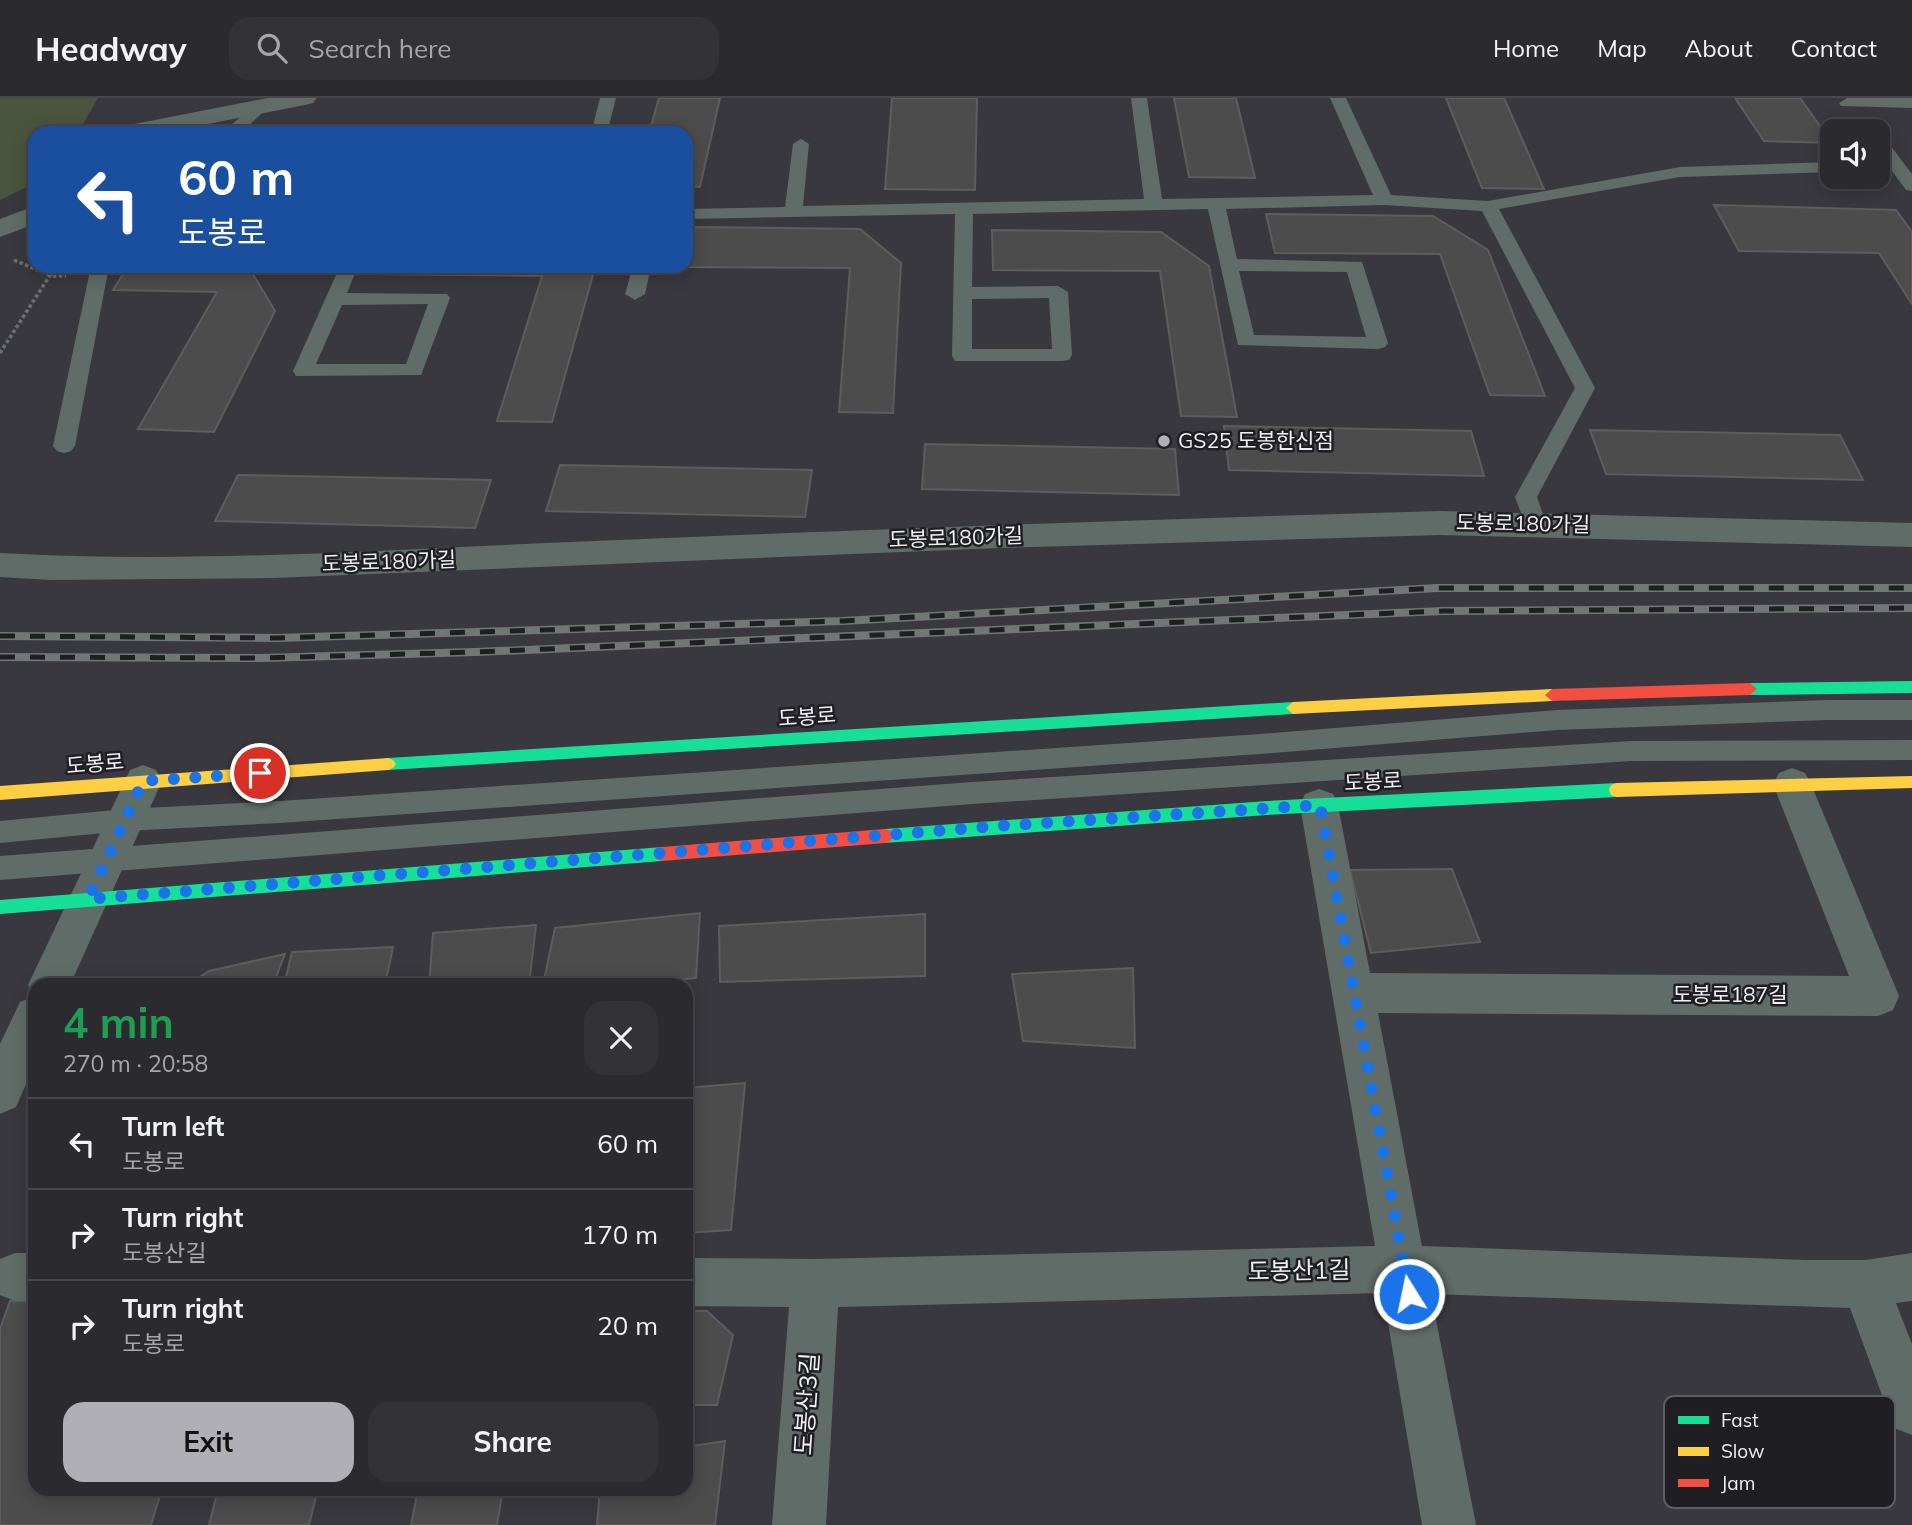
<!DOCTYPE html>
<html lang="en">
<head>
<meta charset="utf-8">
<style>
	body { margin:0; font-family:Mulish,"Noto Sans KR",sans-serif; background:#333236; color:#f1f3f6; height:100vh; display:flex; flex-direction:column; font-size:26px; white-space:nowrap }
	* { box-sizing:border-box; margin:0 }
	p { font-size:23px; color:#a6a7aa }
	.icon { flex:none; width:38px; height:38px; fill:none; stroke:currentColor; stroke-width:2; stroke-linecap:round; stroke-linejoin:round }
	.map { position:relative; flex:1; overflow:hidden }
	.sheet { position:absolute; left:28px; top:880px; width:665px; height:518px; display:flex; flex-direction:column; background:#2b2a2e; border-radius:21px; box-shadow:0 4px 18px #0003,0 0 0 2px #47464a }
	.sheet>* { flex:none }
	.top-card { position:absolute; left:28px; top:28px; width:665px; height:147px; border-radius:21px; box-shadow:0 4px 18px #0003,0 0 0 2px #47464a; background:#1a4fa0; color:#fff; overflow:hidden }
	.controls { position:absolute; left:1820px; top:21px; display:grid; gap:14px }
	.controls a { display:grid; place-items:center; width:70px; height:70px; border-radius:14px; background:#2b2a2e; box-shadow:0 4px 18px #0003,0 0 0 2px #47464a; font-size:35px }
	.pin { position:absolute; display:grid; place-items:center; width:60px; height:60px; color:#fff; margin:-30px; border:4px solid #fff; border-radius:50%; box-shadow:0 2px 7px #0007 }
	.me { position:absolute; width:77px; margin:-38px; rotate:350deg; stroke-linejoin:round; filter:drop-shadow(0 0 5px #0008) }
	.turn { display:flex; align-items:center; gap:24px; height:147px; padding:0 35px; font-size:32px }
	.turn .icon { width:91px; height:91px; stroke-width:2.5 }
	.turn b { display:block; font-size:49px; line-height:60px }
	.round { display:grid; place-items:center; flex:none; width:74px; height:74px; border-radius:21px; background:#333236 }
	.headline { display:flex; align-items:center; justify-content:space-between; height:119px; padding:0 35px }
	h1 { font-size:42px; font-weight:700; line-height:52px; color:#1e9e55 }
	.primary-button { display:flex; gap:14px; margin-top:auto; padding:14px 35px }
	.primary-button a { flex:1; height:80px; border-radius:21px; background:#b0afb6; color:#111; font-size:28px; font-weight:700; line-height:80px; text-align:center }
	.primary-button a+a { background:#333236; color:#f1f3f6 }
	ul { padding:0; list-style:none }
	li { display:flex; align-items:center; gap:21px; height:91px; padding:0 35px; border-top:2px solid #47464a }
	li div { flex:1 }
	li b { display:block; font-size:26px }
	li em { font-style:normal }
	header { display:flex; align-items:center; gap:42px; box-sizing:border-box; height:98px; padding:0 35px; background:#2b2a2e; border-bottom:2px solid #47464a }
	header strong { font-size:33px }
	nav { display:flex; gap:38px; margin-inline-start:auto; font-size:24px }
	.search { width:490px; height:63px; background:#333236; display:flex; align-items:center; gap:18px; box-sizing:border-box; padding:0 24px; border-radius:21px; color:#a6a7aa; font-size:26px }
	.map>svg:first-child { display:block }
	.green { fill:#4b543f }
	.building { fill:#4d4c4d; stroke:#5e5c5d; stroke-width:2 }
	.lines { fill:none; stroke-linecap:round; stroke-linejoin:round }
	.path { stroke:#6a716f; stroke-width:3.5; stroke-dasharray:3.5 2.5; stroke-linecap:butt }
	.lane { fill:#606c67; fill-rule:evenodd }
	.street { fill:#606c67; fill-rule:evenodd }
	.fast { fill:#16e098; fill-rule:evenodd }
	.slow { fill:#ffcf43; fill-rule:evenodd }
	.jam { fill:#f24e42; fill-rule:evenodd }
	.rail-casing { stroke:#717776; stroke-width:8 }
	.rail { stroke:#1f1e23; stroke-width:5; stroke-dasharray:15; stroke-linecap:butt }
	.route { stroke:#1a73e8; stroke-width:12; stroke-dasharray:0 21.6 }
	.poi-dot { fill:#b0afb6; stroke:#1f1e23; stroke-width:2.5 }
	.labels { text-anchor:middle; stroke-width:5; stroke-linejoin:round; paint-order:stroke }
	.poi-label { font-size:21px; fill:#f0eff6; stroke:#1f1e23; text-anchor:start }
	.street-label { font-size:21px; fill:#f0eff6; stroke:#1f1e23 }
	.near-street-label { font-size:24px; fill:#f0eff6; stroke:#1f1e23 }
	.key { fill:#1f1e23; stroke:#5e5d62; stroke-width:2 }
	.key-label { font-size:19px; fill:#f0eff6 }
</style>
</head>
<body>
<header>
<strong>Headway</strong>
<div class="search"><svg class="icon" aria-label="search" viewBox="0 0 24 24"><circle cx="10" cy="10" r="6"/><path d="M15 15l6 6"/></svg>Search here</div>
<nav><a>Home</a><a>Map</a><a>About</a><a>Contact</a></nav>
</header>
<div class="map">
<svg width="1912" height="1427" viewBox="0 0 1912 1427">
	<rect width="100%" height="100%" fill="#39383e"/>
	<!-- green -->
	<path class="green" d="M0,0H98L78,35H35V85L0,102Z"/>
	<!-- building -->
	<path class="building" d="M659,0H720L700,89L686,88V35H649Z
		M892,0H977L975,92L885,91Z
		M1174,0H1236L1255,80L1189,79Z
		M1446,0H1504L1544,91L1482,90Z
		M1735,0H1800L1832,45L1764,43Z
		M390,28L444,29L441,35H386Z
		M1714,107L1896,112L1912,134V206L1879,155L1739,153Z
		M1266,116L1433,118L1488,152L1545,298L1490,297L1440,156L1275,155Z
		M692,129L860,131L901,165L893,315L839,314L850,170L684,169Z
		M992,132L1161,134L1209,168L1237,319L1181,318L1160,173L993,172Z
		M128,168H248L275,213L214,334L138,331L217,194L113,192Z
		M379,168H589L594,173L552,324L497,323L542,178L375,176Z
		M1224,328L1471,333L1484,378L1229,372Z
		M1590,332L1840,337L1863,382L1606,376Z
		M925,346L1175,351L1179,397L922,391Z
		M560,367L812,372L805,419L546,413Z
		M238,377L491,382L475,430L215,423Z
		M1452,771L1480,844L1371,855L1350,772Z
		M700,815L696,880L608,887H543L555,830Z
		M925,816V878L720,884L719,828Z
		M536,827L529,887H429L433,835Z
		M393,849L385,887H284L292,854Z
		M285,856L273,887H188L209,873Z
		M1133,870L1135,950L1023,943L1012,876Z
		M745,985L731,1132L686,1135V990Z
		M10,1203H35V1391H162L151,1427H0V1231Z
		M686,1213H707L733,1237L717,1307H686Z
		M725,1343L715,1427H597L600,1391H686V1349Z
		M218,1391H318L309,1427H209Z
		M418,1391H503L497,1427H411Z"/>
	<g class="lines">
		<!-- path -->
		<path class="path" d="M14,162L52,178H66
			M0,255L56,168"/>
		<!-- lane -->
		<path class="lane" d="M600,0H616L607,35H591Z
			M1131,0H1147L1162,101L1373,97L1330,0H1346L1391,97L1488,103L1680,69L1832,64V74L1680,79L1499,111L1595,290L1537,399L1546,425L1543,431L1535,433L1527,431L1515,399L1575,290L1482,113L1384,107L1226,111L1237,161L1362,164L1388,245L1385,249L1378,251L1238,247L1208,111L973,116L972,189L1058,188L1068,194L1072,257L1069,262L1062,263H955L952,258L955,116L686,121V111L785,109L793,46L801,41L809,46L803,108L1144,101ZM1239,173L1347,174L1366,239L1254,237ZM1049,200L1052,251H972V201Z
			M1847,0H1912V10L1841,8L1839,5Z
			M261,4L269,9L240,35H222L255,6Z
			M1878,38L1884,39L1912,76V93L1906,92L1878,54Z
			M91,168H109L75,348L71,353L64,355L57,353L53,348Z
			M340,168H358L347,195L447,196L450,200L421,277L296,278L293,273ZM428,206L406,266H316L342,207Z
			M633,168H651L645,196L635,202L625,196Z
			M1827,602H1912V622H1827L1557,632L1260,656L280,725L125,733L0,745V723L125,711L280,703L1260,636L1557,612Z
			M1912,642V662L1631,663L972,706L0,782V758L972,684L1631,643Z"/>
		<!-- street -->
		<path class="street" d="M268,0H317L313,5L305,7L162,35L117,34L120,29L129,27Z
			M35,108V126L0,139V121Z
			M1441,413L1912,425V449L1441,437L999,450L274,480L51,482L0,479V455C196,466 398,451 594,443C876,431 1159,421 1441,413Z
			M143,667L156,672L162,683L70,887H35V966L16,1009L0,1016V946L20,904L33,899L28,887L130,672Z
			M1792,670L1805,675L1811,686L1899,898L1893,912L1878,918L1378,915L1422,1148L1806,1162H1865L1912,1155V1203L1896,1205L1912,1246V1337L1894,1330L1850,1210L1431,1196L1476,1427H1422L1383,1195L838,1209L826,1427H772L789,1209L686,1208V1160L815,1161L1375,1148L1300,707L1305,696L1319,691L1333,696L1338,707L1370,875L1849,878L1773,686L1779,675Z
			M15,1155H35V1203H15L0,1197V1161Z"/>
		<!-- fast -->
		<path class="fast" d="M1912,583V595L1750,597L1743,591L1750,585Z
			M1293,604L1300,610L1293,616L388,672L383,670L380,666L383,662L388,660Z
			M1617,685L1623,687L1625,692L1623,697L1617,699L1267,717L885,745L879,743L877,738L879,733L885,731L1267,703Z
			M662,749L668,751L670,756L668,761L662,763L0,816V802Z"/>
		<!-- slow -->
		<path class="slow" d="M1552,591L1559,597L1552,603L1293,616L1286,610L1293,604Z
			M388,660L393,662L396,666L393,670L388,672L0,702V688Z
			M1912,678V690L1617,699L1611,697L1609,692L1611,687L1617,685Z"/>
		<!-- jam -->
		<path class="jam" d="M1750,585L1757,591L1750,597L1552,603L1545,597L1552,591Z
			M885,731L891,733L893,738L891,743L885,745L662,763L656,761L654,756L656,751L662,749Z"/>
		<defs>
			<path id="rail" d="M0,538L276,540L843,523L1437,490H1912
				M0,559L261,560L476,554L1443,513L1912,510"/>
		</defs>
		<!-- rail casing -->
		<use href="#rail" class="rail-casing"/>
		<!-- rail -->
		<use href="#rail" class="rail"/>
	</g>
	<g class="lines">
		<!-- route -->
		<path class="route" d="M260,675L143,683L88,801L998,728L1320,707L1409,1196"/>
	</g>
	<!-- markers -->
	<circle class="poi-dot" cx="1164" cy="343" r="7"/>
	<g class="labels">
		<!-- poi labels -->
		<g class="poi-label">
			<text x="1178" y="350">GS25 도봉한신점</text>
		</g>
		<!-- street labels -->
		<g class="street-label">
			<text transform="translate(1523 426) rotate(1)" y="7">도봉로180가길</text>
			<text transform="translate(956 440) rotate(-2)" y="7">도봉로180가길</text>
			<text transform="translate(389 464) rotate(-2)" y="7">도봉로180가길</text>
			<text transform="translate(807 619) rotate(-4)" y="7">도봉로</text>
			<text transform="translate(95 666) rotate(-5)" y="7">도봉로</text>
			<text transform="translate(1373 684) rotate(-3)" y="7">도봉로</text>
			<text x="1730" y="904">도봉로187길</text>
		</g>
		<!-- near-street labels -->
		<g class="near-street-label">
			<text transform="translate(1299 1173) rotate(-1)" y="8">도봉산1길</text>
			<text transform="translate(807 1306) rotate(-86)" y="8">도봉산3길</text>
		</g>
	</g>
	<!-- legend -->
	<rect x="1664" y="1298" width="231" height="112" rx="10" class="key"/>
	<rect x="1678" y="1318" width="31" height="8" fill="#16e098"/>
	<rect x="1678" y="1349" width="31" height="9" fill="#ffcf43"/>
	<rect x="1678" y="1381" width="31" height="8" fill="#f24e42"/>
	<g class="key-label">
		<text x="1721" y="1329">Fast</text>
		<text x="1721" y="1360">Slow</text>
		<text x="1721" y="1392">Jam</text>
	</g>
</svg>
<div class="controls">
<a><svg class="icon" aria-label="sound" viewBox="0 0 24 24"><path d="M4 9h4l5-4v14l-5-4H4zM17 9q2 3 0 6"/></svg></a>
</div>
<div class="pin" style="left:260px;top:675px;background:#d93025"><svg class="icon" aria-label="arrive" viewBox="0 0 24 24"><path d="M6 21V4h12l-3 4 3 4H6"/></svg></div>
<svg class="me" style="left:1409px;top:1196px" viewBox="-20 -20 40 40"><circle r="17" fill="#1a73e8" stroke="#fff" stroke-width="3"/><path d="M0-11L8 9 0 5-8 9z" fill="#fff"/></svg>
<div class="top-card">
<div class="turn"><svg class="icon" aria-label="left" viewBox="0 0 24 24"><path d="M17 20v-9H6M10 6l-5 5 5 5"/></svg><div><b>60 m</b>도봉로</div></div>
</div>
<section class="sheet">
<div class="headline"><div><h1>4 min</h1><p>270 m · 20:58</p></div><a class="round"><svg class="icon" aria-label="close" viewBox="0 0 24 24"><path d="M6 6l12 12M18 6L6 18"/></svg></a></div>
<ul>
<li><svg class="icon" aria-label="left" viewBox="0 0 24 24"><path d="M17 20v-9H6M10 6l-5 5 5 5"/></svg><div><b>Turn left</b><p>도봉로</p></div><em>60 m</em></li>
<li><svg class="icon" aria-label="right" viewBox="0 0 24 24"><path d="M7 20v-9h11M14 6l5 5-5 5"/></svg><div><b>Turn right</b><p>도봉산길</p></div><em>170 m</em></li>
<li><svg class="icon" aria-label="right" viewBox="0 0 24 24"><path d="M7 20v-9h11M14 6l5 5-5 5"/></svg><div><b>Turn right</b><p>도봉로</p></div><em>20 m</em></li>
</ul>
<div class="primary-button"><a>Exit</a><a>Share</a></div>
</section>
</div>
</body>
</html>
